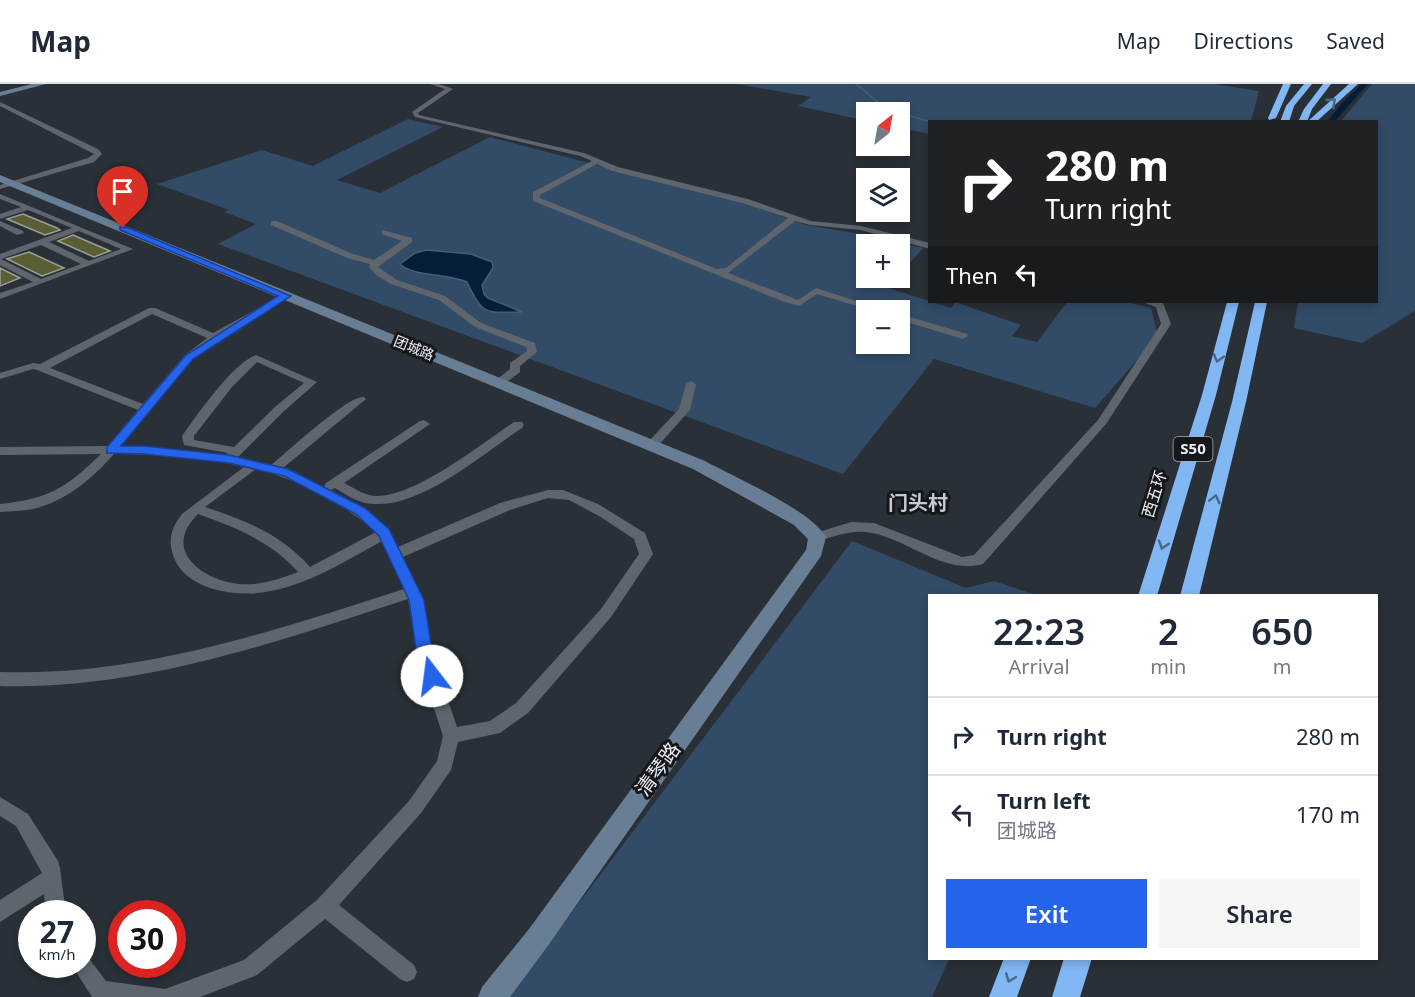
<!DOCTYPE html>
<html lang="en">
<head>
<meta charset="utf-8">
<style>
	body { margin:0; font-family:"Noto Sans","Noto Sans SC",sans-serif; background:#f6f6f7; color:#1f2937; height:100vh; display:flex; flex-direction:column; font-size:22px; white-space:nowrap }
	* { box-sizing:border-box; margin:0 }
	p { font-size:20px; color:#747a83 }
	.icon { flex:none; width:33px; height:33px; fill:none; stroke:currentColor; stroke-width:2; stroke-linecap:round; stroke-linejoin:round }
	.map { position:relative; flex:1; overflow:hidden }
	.drawer { position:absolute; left:928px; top:510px; width:450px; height:366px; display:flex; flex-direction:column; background:#fff; border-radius:0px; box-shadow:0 3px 9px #0003 }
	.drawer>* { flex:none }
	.banner { position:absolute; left:928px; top:36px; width:450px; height:183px; border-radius:0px; box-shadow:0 3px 9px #0003; background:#202124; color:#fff; overflow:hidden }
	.needle { width:39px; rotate:31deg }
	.buttons { position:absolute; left:856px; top:18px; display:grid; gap:12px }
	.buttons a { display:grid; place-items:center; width:54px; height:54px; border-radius:0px; background:#fff; box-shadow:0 3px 9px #0003; font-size:30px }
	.speed { position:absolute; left:18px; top:816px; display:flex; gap:12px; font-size:30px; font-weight:700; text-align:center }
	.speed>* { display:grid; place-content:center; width:78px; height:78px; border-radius:50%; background:#fff; box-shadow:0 3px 9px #0003; line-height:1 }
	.speed small { font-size:15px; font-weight:400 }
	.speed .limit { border:9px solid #d22; background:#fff; color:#111 }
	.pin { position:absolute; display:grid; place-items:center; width:51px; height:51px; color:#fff; margin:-62px -26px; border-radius:50% 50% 50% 0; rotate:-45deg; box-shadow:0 0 6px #0007 }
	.pin .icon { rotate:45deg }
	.me { position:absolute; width:66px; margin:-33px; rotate:345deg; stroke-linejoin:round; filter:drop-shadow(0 0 4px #0008) }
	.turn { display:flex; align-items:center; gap:21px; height:126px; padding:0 18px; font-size:27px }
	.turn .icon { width:78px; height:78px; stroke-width:2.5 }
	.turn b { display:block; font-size:42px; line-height:51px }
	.then { display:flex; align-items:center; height:57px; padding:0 18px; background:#0003; gap:12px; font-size:22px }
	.eta { display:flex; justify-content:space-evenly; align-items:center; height:102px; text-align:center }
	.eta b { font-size:36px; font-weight:600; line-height:42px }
	.primary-button { display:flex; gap:12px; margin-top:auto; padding:12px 18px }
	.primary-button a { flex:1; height:69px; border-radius:0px; background:#2563eb; color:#fff; font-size:24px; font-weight:600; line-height:69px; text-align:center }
	.primary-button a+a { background:#f6f6f7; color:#1f2937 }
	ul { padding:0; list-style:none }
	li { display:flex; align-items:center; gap:18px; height:78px; padding:0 18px; border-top:2px solid #e0e1e3 }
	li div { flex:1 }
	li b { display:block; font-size:22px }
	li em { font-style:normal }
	header { display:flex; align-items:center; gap:36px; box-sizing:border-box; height:84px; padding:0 30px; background:#fff; border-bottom:2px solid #e0e1e3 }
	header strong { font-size:28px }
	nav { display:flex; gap:33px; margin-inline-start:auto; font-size:21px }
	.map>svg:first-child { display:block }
	.green { fill:#324b67; fill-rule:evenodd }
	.water { fill:#041e3a; stroke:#495d72; stroke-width:1.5 }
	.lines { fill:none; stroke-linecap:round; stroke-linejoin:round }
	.stream { stroke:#495d72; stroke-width:1.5 }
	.canal { fill:#041e3a; fill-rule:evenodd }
	.building { fill:#5a5e35; stroke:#9d9e94; stroke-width:1.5 }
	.street { fill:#5e656d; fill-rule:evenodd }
	.secondary { fill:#687e95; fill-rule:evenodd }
	.highway { fill:#81b7f3; fill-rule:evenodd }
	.oneway { stroke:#4b6786 }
	.route { fill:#2563eb; stroke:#184099; stroke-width:1.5 }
	.labels { text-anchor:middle; stroke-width:6; stroke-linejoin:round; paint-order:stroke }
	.far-street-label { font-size:14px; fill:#ebeff4; stroke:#15171a }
	.shield { fill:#15171a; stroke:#abaeb3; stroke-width:1.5 }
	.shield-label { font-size:15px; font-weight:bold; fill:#ebeff4 }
	.street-label { font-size:16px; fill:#ebeff4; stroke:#15171a }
	.quarter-label { font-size:20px; font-weight:bold; fill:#c3cad3; stroke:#15171a }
	.near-street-label { font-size:20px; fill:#ebeff4; stroke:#15171a }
</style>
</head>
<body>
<header>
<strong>Map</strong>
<nav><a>Map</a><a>Directions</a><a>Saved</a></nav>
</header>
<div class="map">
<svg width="1415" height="913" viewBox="0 0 1415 913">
	<rect width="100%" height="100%" fill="#2a3037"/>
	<!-- green -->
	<path class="green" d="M737,0H1214L1259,7L1251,37L930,38V50L900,44V28H867V37L798,22L811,13Z
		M1372,0H1415V227L1362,259L1294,244L1298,218H1377V38L1341,37Z
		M408,35L443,43L337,96L380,109L490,53L746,120L806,141L872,152L923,164L900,190V160H867V194H897L888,204L951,224L955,218L1021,241L1012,252L1037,258L1067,218H1127L1151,224L1158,252L1095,324L934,275L843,390L218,160L256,140L224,128L229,126L157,100L262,66L313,82ZM867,226H900V260H867Z
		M852,457L966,504L994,497L1036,511L930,512V874L949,875L932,913H508Z"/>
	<!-- water -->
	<path class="water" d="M426,166L471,170L492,178L493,184L482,201L484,210L488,214L522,228C484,228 484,233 467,198C448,189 413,193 400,180L415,169Z"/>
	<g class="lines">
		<!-- stream -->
		<path class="stream" d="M856,0L884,23L899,28
			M900,29L931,38"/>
		<!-- canal -->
		<path class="canal" d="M1361,0H1368L1334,38H1327L1341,20Z"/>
	</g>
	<!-- building -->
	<path class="building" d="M23,130L57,144L60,146L45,151L7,135Z
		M73,151L110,167L94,173L58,157Z
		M29,168L64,184L42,192L7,175Z
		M0,184L20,194L0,202Z"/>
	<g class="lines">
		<!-- street -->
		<path class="street" d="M430,0H439L453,5L418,29L419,31L584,69L618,83L748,115L811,137L861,142L930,159V165L861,146L810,141L795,137L728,189L798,216L816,204L884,226H870L817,210L799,222L782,217L533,117V108L592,77L580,72L415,33L412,28L445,5ZM597,80L612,87L742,119L788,134L726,184L717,185L540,114V111Z
			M0,18L98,65L102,70L94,78L0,105V101L88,74L94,70L0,22Z
			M0,110L133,165L0,215V209L33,198L0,181V170L72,144L28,126L0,135V130L21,123L0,115ZM79,147L121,165L89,177L49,158ZM41,161L81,180L41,195L1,175Z
			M0,137L23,147L24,149L17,151L0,142Z
			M271,137H277L353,170L374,176L402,157L382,150V146L412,154V158L378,183L397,196L445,212L481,239L535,259L537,268L520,282V288L503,301H495V297L510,285V279L527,267L526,263L475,243L439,216L391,200L376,191L369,183L370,180L347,174L271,141Z
			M286,209L291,212L289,214C256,231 220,249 193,275C165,302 145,333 121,362H144L226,371L228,369L184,361L182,352C197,331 233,279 256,271L317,298L283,328L238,373L271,381C286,369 349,310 364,313L366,315L283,384L292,386L324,403L326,399L420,337L424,336L430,340L344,399C352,403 361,409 369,411C407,420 482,359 514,338H522L524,341L522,344C482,370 423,423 373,420C359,420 347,411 335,404L331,406C360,422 383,432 398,463L500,419L548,406H563L598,420L645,449L653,470L611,533L528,629L500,649L458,658L451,686L421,729L339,821L414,881L417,888L414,895L407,898L400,895L325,835L257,891L200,913H92L71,880H82V870L88,873L106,897L165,905L244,876L318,815L409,717L437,677L443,652L417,572L408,515C276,558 141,606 0,602V588C139,593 273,547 404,505L382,457C329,486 273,524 210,504C198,500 184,492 177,480C167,462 169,446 182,430L244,383C202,373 157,370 114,370C93,394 65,418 33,425C22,427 11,427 0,428V420C49,415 66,404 101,370L0,371V363L108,362L138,326L37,286L33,285L0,295V289L33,279L40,280L149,224H155L213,249ZM152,230L207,254L185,271L143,320L50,284ZM257,278L304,299L275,323L234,363L194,356V352L232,303ZM256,385C299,396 343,419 376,448L310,483C282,451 245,436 205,423ZM548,414L569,416L599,432L634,455L639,470L601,525L516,619L490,637L457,643L433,572L423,516L403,473L510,426ZM198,430C235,443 272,458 298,488C279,495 259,502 239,500C202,496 161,466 198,430Z
			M1142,218L1163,219L1171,240L1106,340L983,480C944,491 909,456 872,449C853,445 835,452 817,458L812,456L810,453L812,450L851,438L874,439L962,473L974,471L1098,336L1161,240L1156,223Z
			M900,230L967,250L968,252L963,255L900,236Z
			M691,297L696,300L690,326L656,364H648L646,361L648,358L679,325L686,300Z
			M0,713L28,730L58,777L60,784L66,830H46L44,810L0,838V816L42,789L16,742L0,732Z"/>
		<!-- secondary -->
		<path class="secondary" d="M32,0H46L0,12V8Z
			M0,91L705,377C734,393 811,426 826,453L821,472L547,863L510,913H478L482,903L529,845L806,466L808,455L794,441L693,385L0,98Z"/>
		<!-- highway -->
		<path class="highway" d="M1283,0H1291L1276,34L1269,36L1268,34Z
			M1304,0H1312L1294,22L1289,38H1280L1286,22Z
			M1323,0H1331L1312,25L1307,38H1298L1304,25Z
			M1349,0H1358L1316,38H1307Z
			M1227,218H1239L1216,311L1157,512H1138L1202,311Z
			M1255,218H1267L1246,318L1199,512H1180L1232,318Z
			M1004,874H1031L1017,913H989Z
			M1064,874H1092L1080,913H1052Z"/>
	</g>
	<!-- one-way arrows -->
	<defs><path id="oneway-chevron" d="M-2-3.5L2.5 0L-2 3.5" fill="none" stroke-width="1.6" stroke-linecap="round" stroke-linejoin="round" transform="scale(1.5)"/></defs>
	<g class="oneway">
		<use href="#oneway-chevron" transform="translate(1332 18) rotate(-41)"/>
		<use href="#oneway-chevron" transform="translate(1218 274) rotate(105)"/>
		<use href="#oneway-chevron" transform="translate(1215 415) rotate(-76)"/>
		<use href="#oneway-chevron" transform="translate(1163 461) rotate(108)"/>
		<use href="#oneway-chevron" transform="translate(1010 894) rotate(111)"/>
	</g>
	<!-- route -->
	<path class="route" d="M120,143H126L291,212L193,275L121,362H144L229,371L288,385L365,424L389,445L424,516L433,572L440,592L437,596L432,598L426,596L417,572L409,516L379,452L356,430L284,392L229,379L144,370L107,369V363L186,271L278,212L120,146Z"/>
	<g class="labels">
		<!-- far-street labels -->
		<g class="far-street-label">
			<text transform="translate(414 264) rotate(22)" y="5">团城路</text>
		</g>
		<!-- shield labels -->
		<rect class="shield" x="1173.5" y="353" width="39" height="24" rx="4.5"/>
		<g class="shield-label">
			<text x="1193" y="370">S50</text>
		</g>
		<!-- street labels -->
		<g class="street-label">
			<text transform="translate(1154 410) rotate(-73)" y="6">西五环</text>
		</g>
		<!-- quarter labels -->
		<g class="quarter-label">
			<text x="918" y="426">门头村</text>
		</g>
		<!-- near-street labels -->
		<g class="near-street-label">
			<text transform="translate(658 685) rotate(-54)" y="7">清琴路</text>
		</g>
	</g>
</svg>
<div class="buttons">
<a><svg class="needle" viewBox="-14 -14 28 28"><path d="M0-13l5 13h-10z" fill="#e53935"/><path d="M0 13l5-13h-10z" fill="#747a83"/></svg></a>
<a><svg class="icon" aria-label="layers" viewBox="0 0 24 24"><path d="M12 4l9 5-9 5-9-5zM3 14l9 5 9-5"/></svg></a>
<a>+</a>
<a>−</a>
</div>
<div class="speed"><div>27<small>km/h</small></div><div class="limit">30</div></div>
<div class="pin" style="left:123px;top:144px;background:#d93025"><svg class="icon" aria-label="arrive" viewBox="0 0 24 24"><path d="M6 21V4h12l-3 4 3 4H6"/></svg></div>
<svg class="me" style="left:432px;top:592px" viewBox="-20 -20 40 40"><circle r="19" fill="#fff"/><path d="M0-13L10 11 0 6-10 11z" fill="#2563eb"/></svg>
<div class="banner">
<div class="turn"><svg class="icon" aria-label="right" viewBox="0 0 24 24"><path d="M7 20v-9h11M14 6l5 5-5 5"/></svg><div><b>280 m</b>Turn right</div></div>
<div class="then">Then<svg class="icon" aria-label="left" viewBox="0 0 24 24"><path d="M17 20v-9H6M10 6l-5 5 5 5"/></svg></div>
</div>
<section class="drawer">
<div class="eta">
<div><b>22:23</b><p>Arrival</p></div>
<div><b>2</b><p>min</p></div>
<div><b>650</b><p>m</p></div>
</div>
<ul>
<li><svg class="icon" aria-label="right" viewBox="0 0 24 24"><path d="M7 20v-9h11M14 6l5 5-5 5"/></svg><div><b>Turn right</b></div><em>280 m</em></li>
<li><svg class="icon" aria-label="left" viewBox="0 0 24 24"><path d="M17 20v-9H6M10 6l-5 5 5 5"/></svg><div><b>Turn left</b><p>团城路</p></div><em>170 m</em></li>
</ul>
<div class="primary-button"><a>Exit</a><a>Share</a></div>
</section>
</div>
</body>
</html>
